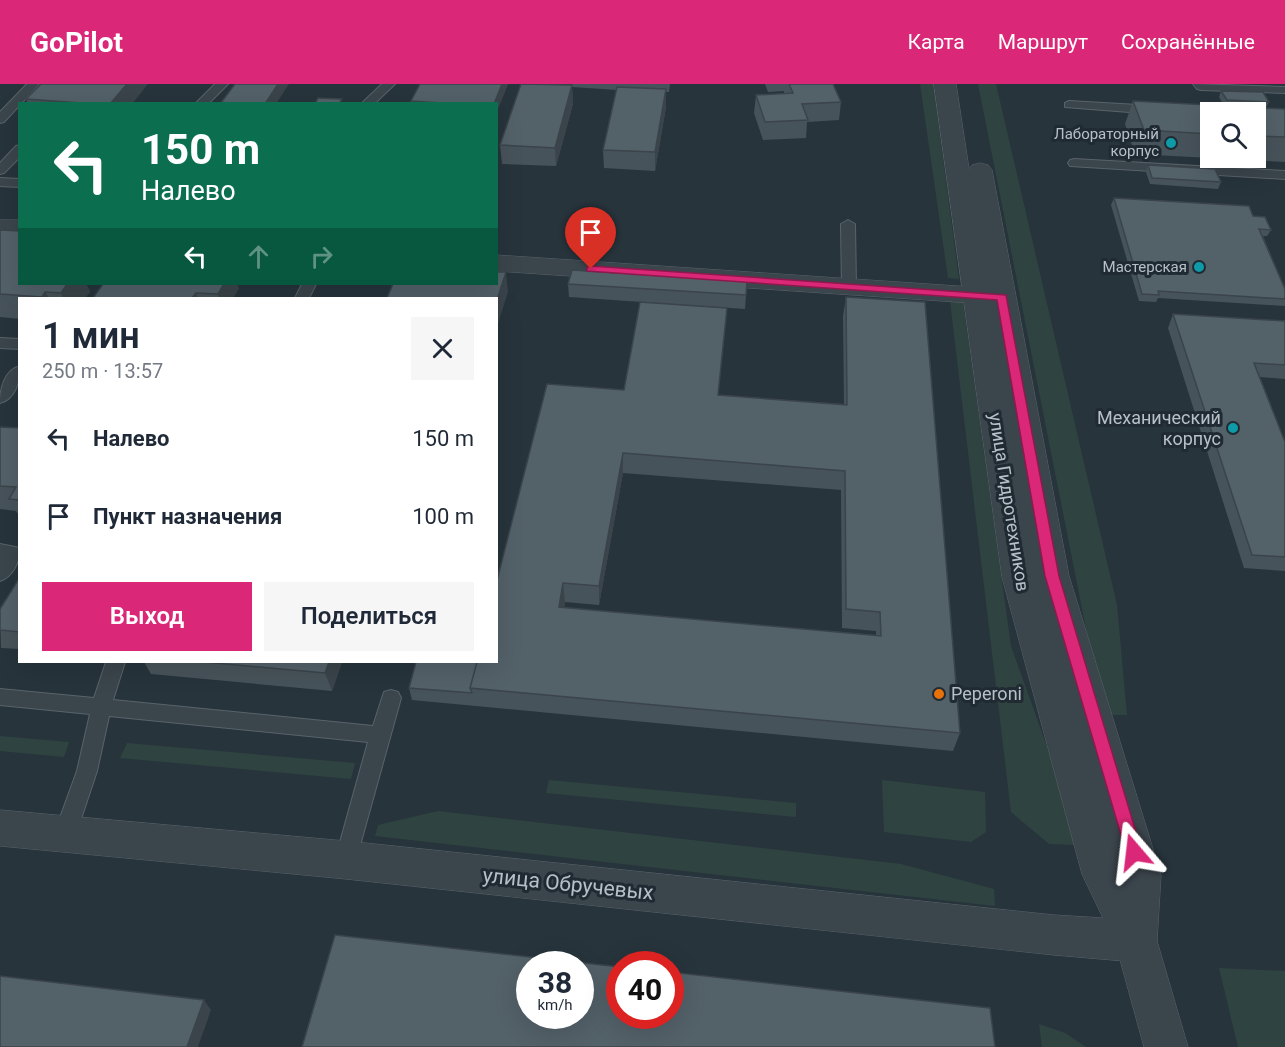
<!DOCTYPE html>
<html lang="ru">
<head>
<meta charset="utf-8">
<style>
	body { margin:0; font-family:Roboto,sans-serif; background:#f6f6f7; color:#1f2937; height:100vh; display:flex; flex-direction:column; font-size:22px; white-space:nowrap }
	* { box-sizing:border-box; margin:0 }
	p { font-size:20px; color:#747a83 }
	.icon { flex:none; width:33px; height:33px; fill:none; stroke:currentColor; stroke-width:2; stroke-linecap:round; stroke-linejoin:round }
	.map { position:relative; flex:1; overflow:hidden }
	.sheet { position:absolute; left:18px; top:213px; width:480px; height:366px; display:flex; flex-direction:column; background:#fff; border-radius:0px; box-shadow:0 6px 24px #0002 }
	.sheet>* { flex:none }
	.guide { position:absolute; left:18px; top:18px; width:480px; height:183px; border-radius:0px; box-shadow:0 6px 24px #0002; background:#0b6e4f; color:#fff; overflow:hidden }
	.controls { position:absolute; left:1200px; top:18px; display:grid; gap:12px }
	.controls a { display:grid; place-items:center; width:66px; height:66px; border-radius:0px; background:#fff; box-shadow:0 6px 24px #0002; font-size:30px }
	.speed { position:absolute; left:516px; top:867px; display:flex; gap:12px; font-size:30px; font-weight:700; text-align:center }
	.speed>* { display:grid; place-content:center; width:78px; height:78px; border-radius:50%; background:#fff; box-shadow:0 6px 24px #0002; line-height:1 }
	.speed small { font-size:15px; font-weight:400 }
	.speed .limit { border:9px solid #d22; background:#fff; color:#111 }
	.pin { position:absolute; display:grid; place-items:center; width:51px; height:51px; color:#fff; margin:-62px -26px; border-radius:50% 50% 50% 0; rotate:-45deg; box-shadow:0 0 6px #0007 }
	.pin .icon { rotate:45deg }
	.me { position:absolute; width:66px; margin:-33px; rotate:343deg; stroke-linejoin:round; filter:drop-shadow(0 0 4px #0008) }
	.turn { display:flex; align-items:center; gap:21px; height:126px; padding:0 24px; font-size:27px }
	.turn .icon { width:78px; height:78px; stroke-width:2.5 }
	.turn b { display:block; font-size:42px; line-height:51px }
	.lanes { display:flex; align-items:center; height:57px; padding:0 24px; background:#0003; justify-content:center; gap:30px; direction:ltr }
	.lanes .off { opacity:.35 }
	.round { display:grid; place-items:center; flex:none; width:63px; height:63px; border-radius:0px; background:#f6f6f7 }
	.headline { display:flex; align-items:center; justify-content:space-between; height:102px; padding:0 24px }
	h1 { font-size:36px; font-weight:600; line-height:45px }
	.cta { display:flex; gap:12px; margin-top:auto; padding:12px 24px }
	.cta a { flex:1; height:69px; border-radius:0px; background:#db2777; color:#fff; font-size:24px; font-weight:600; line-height:69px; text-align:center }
	.cta a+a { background:#f6f6f7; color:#1f2937 }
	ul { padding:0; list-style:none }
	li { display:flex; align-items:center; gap:18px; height:78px; padding:0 24px }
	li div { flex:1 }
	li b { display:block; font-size:22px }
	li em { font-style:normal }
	header { display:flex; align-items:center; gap:36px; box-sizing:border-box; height:84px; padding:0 30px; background:#db2777; color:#fff }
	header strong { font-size:28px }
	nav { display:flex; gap:33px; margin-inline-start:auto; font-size:21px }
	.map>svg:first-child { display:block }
	.green { fill:#2f4440 }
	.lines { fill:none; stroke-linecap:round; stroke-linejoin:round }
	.service-casing { stroke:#59636a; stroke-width:2 }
	.minor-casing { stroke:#59636a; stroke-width:1 }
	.tertiary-casing { stroke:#59636a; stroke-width:1 }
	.service { fill:#3b454c; fill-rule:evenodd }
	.minor { fill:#3b454c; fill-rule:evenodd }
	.tertiary { fill:#3b454c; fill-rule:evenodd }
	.wall { fill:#47535a; fill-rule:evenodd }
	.shaded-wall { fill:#3a444a }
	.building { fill:#536169; stroke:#3a444a; stroke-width:1.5; fill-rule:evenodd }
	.route { fill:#db2777; stroke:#8e194d; stroke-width:1.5 }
	.culture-dot { fill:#0f9aa8; stroke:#202a32; stroke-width:2 }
	.food-dot { fill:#e8710a; stroke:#202a32; stroke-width:2 }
	.labels { text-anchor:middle; stroke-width:6; stroke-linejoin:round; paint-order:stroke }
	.far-poi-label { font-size:15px; fill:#b7c0c7; stroke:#202a32; text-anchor:end }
	.poi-label { font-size:18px; fill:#b7c0c7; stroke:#202a32; text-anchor:end }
	.street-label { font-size:18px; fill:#b7c0c7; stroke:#202a32 }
	.near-street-label { font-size:21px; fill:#b7c0c7; stroke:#202a32 }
</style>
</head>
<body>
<header>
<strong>GoPilot</strong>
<nav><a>Карта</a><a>Маршрут</a><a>Сохранённые</a></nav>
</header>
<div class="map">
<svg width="1285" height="963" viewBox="0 0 1285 963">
	<rect width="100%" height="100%" fill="#27343c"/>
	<!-- green -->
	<path class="green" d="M920,0H933L959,195L948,194Z
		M978,0H996L1117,521L1127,631H1110L1092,575Z
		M950,217L963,218L1011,562L1060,699L1076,761L1049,760L1011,728Z
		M0,652L69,658L64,673L0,667Z
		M127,659L355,679L351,695L120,674Z
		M549,696L796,719V733L546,709Z
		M882,696L985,708L986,748L971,758L884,748Z
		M438,727L901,780L994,805L995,822L375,752L378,741Z
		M1219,884L1285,887V963H1238Z
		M1039,940L1065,949L1086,963H1042Z"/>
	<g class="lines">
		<defs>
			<path id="service" d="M27,0H39L4,38L0,39V28Z
				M215,0H228L208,20H195Z
				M382,0H395L374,20H361Z
				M1193,0L1285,3V9L1201,6L1197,5Z
				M1069,17L1155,22L1161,26L1155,30L1065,23V19Z
				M20,61V73L4,89L0,90V79L16,62Z
				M1074,75L1285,87V95L1070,82L1068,79L1070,76Z
				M0,94L20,95V103L0,102Z
				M848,136L855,140L856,204L849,208L842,204L841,140Z
				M302,200H316L309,214H295Z
				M0,254L20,255V265L0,264Z
				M20,282C20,296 16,315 0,319C0,306 4,286 20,282Z
				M0,460L20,464C20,477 13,493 0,497Z
				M106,578H125L113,616L373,642L384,608L391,606L398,608L401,614L354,783L346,786L338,783L335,776L368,658L109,632L97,687L76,750L73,757L65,760L57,757L54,750L77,687L90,630L0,621V605L94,614Z"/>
			<path id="minor" d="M0,136H20V150H0Z
				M496,171L1002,205L1011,207L1015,213L1011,219L1002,221L496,187Z
				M0,726L346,757L1054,831L1136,836L1151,842L1157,857L1151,872L1136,878L1054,871L346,795L0,762Z"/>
			<path id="tertiary" d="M934,0H956L969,85L972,81L980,79L988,81L992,86L1069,492L1161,791L1157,857L1188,963H1144L1116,861L1082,790L1002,493Z"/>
		</defs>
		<!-- service casing -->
		<use href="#service" class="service-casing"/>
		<!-- minor casing -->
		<use href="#minor" class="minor-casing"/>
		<!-- tertiary casing -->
		<use href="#tertiary" class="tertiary-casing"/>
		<!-- service -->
		<use href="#service" class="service"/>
		<!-- minor -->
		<use href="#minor" class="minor"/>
		<!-- tertiary -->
		<use href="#tertiary" class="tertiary"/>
	</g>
	<!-- wall -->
	<path class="wall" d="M420,0H508L496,29V20H412L411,17Z
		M572,0H670L669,8H666V23L655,87L604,84L603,66L617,6L572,3L573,20L556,82L502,80L500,61L572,1Z
		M765,0H833L841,18L839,36L807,38L806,54L763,56L754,29L756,11L784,10V7L768,8Z
		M1221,7L1269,18L1266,24L1285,25V78L1135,70L1125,40L1133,17L1224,22L1219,13ZM1210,28H1256V74H1210Z
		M26,15L132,20H28Z
		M1148,81L1221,98L1218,105L1150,100L1146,88Z
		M1114,114L1253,132L1271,146L1267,152H1263L1285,205V222L1158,214L1156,218L1139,217L1111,121Z
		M0,146L20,200H86L90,208L85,214H20V235L0,233Z
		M747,197L745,225L569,213L568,200Z
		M239,204L233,214H93Z
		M846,213L960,649L953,667L412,616L409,604L477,578L624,306L725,244L718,311L844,320L843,232ZM623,389L841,406L842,544L876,547V551L564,524L565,518L599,521Z
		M1173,230L1285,237V295L1260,293L1285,358V487L1244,484L1168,244Z
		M0,343L20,344V433L16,427L0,425Z
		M20,493V565L1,564L0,525Z
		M144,578H342L332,607L151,590Z"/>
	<!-- shaded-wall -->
	<path class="shaded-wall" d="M127,0H148L132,20H110Z
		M278,0H289L276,20H265Z
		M502,0H508L496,29V20H494Z
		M572,1L573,20L556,82L555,64Z
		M666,5V23L655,87V68Z
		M506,188L508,208L496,246V219Z
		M67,200H86L90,208L85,214H63L61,209Z
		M224,200H237L239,204L233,214H219L218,210Z
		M45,208L49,214H42V213Z
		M196,209L198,214H192Z
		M623,369V389L599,521V502Z
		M563,499L565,518L560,542L559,523Z
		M329,578H342L332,607L325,589Z
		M204,916L211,926L198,963H187Z"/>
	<!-- building -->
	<path class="building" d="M41,0H127L110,20H95L26,15Z
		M235,0H278L265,20H220Z
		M420,0H502L494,20H456L411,17Z
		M521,0L572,1L555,64L500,61Z
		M789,0H833L841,18L802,20L808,36L765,38L756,11L793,9Z
		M617,3L666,5L655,68L603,66Z
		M1221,7L1263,8L1269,18L1227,16Z
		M318,14L342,15L339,20H315Z
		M1133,17L1285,25V53L1256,52V28H1210V50L1144,46Z
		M1148,81L1215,85L1221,98L1152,94Z
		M1114,114L1249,122L1253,132L1265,133L1271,146L1259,145L1285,205V215L1158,207L1159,211L1142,210Z
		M0,146L20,147V200H67L61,209L45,208L42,213L0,210Z
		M572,186L747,197L746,211L568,200Z
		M496,188H506L496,219V214H387L393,200H496Z
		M103,200H224L218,210L196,209L192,214H93Z
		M846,213L925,218L960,649L470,604L477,578H496V500L547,300L624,306L640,218L727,224L718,311L847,321ZM623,369L845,387L846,525L880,528L881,552L559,523L563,499L599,502Z
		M1173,230L1285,237V281L1254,279L1285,358V473L1252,471Z
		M0,343L20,344V416L9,415L16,403L0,402Z
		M20,493V548L0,546V525Z
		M204,578H329L325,589Z
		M416,578H477L470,604L472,609L409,604Z
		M335,851L620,883V932H670V888L990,924L995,963H302ZM530,880H580V932H530Z
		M0,892L204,916L187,963H0Z"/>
	<!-- route -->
	<path class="route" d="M591,182L1006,211L1059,492L1142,768L1140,773L1134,776L1128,773L1126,768L1045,492L997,216L587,187V183Z"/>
	<!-- markers -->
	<g class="culture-dot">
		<circle cx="1171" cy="59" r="6"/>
		<circle cx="1199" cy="183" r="6"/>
		<circle cx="1233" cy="344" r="6"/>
	</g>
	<circle class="food-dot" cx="939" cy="610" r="6"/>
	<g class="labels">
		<!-- far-poi labels -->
		<g class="far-poi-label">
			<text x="1159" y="55">Лабораторный<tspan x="1159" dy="17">корпус</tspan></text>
			<text x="1187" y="188">Мастерская</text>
		</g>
		<!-- poi labels -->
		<g class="poi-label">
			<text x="1221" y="340">Механический<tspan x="1221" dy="21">корпус</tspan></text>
			<text x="951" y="616" text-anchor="start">Peperoni</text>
		</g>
		<!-- street labels -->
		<g class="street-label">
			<text transform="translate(1009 418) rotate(81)" y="6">улица Гидротехников</text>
		</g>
		<!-- near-street labels -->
		<g class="near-street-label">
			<text transform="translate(568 800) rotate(6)" y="7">улица Обручевых</text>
		</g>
	</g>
</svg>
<div class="controls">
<a><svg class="icon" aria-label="search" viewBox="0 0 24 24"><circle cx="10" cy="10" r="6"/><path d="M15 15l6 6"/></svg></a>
</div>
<div class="speed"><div>38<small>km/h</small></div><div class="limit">40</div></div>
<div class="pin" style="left:591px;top:185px;background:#d93025"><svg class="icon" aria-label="arrive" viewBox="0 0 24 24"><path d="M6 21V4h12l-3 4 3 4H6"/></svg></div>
<svg class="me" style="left:1134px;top:768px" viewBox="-20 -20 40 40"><path d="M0-17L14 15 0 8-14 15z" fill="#db2777" stroke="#fff" stroke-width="4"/></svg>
<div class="guide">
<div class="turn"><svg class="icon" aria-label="left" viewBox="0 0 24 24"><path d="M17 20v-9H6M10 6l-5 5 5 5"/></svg><div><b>150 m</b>Налево</div></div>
<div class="lanes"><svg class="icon" aria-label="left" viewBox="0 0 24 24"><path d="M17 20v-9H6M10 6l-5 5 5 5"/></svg><svg class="icon off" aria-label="ahead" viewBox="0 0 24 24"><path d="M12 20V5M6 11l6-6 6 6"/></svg><svg class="icon off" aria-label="right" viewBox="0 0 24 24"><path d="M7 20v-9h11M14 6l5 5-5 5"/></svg></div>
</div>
<section class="sheet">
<div class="headline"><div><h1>1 мин</h1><p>250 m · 13:57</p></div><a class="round"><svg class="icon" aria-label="close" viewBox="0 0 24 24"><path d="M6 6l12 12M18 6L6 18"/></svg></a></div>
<ul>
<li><svg class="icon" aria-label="left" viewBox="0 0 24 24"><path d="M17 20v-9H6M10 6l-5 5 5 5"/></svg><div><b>Налево</b></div><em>150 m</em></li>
<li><svg class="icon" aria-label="arrive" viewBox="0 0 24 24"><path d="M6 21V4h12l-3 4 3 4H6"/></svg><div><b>Пункт назначения</b></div><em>100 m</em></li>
</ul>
<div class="cta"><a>Выход</a><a>Поделиться</a></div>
</section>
</div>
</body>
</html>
